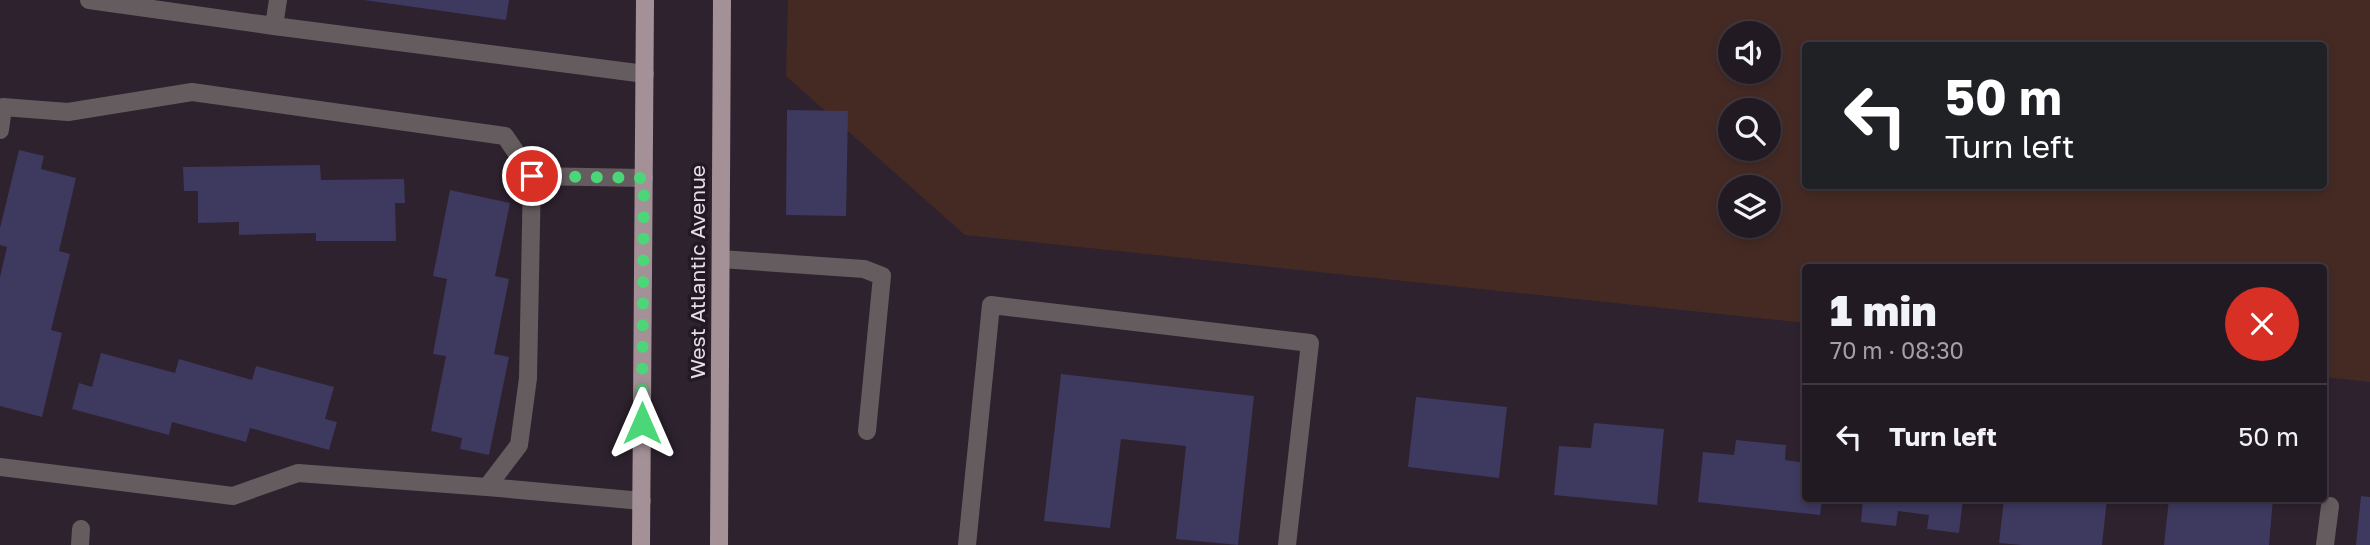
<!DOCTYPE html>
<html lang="en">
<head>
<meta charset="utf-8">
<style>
	body { margin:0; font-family:"Golos Text",sans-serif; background:#2a232a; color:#f1f3f6; height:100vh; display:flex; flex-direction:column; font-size:26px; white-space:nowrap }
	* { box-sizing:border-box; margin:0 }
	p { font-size:23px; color:#a2a1a5 }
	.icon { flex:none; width:38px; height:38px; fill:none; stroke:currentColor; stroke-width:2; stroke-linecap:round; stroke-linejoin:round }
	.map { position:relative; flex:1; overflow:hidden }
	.details { position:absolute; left:1802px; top:264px; width:525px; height:238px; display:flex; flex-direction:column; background:#221a22; border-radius:7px; box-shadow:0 4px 10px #0003,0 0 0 2px #3f3840 }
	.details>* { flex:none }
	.top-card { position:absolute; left:1802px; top:42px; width:525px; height:147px; border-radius:7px; box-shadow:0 4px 10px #0003,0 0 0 2px #3f3840; background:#202124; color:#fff; overflow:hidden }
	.fabs { position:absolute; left:1718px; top:21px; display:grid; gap:14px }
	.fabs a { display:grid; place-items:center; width:63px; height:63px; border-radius:50%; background:#221a22; box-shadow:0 4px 10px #0003,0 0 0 2px #3f3840; font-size:35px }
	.pin { position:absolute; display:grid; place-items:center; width:60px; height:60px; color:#fff; margin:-30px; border:4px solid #fff; border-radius:50%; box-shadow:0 2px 7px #0007 }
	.me { position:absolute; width:77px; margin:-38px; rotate:0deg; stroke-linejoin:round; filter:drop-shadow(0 0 5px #0008) }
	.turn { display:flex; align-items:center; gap:24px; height:147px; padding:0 28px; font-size:32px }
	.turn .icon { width:91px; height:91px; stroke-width:2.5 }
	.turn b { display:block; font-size:49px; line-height:60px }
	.round { display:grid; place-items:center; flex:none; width:74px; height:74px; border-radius:37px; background:#2a232a }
	.head { display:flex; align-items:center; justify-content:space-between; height:119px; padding:0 28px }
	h1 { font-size:42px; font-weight:800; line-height:52px }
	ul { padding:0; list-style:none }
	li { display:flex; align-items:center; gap:21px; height:105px; padding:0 28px; border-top:2px solid #3f3840 }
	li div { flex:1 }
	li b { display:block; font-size:26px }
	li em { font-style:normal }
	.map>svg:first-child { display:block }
	.green { fill:#452a24; fill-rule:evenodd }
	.building { fill:#3e395f }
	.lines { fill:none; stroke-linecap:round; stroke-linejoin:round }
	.service { stroke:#655c5f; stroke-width:18 }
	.primary { stroke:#a49197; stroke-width:18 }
	.route { stroke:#4bd677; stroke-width:12; stroke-dasharray:0 21.6 }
	.labels { text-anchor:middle; stroke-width:7; stroke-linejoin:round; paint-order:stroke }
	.street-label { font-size:21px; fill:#e5dee6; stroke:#231924 }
</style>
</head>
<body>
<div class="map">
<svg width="2370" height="545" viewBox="0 0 2370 545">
	<rect width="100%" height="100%" fill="#2d222e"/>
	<!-- green -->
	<path class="green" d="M788,0H2370V382L2324,377V268H1806V323L965,235L786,76ZM1731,33H1769V72H1731ZM1806,46H2324V186H1806ZM1731,110H1769V149H1731ZM1731,187H1769V226H1731Z"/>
	<!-- building -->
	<path class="building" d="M364,0H509L506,20Z
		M787,110L848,111L846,216L786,215Z
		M19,150L44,156L41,169L76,178L59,251L70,254L51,330L62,333L42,417L0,406V277L7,247L0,245V228Z
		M320,165L321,180L404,179L405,203H395L396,241H316V233L239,235V222L198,223V191H184L183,167Z
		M450,190L510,203L495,276L509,279L494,354L509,357L489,455L460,449L462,438L431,431L446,356L433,354L447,279L433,276Z
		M101,353L175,373L179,359L252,380L256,366L334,387L325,419L337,422L329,450L250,428L246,442L172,422L169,435L72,409L79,383L92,387Z
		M1061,374L1254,396L1238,545L1176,539L1186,446L1121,439L1110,528L1044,521Z
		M1416,397L1507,407L1499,478L1408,467Z
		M1594,423L1664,429L1657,505L1554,495L1559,446L1591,448Z
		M1736,440L1786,445L1785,460L1806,463V499H1822L1820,515L1698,502L1703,452L1734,455Z
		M2361,496L2370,497V545H2356Z
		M1863,499H1963L1959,533L1927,529L1929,515L1898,511L1896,526L1861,522Z
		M2004,499H2107L2102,545H2022L1999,543Z
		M2169,499H2273L2269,545H2164Z"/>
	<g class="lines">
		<!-- service -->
		<path class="service" d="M89,0L274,26L645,74
			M274,26L278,0
			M0,130L3,107L68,112L192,92L505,136L532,176L644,178
			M721,259L864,269L882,276L867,431
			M0,467L233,496L298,473L487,487L642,501
			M487,487L519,445L528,378L532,176
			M80,545L81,529
			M967,545L991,305L1310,343L1287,545
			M2325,545L2330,506"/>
		<!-- primary -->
		<path class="primary" d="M641,545L645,0
			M719,545L722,0"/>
	</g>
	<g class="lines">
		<!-- route -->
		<path class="route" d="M532,176L644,178L642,423"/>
	</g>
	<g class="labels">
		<!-- street labels -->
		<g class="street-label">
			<text transform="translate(698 272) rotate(-90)" y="7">West Atlantic Avenue</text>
		</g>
	</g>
</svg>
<div class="fabs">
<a><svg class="icon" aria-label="sound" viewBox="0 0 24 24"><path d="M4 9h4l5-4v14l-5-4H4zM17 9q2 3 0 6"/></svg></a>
<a><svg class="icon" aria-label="search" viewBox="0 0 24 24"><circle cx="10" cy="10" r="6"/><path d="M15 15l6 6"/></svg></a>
<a><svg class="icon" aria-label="layers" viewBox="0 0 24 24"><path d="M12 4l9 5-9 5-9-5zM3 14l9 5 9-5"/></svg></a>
</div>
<div class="pin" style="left:532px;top:176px;background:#d93025"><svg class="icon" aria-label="arrive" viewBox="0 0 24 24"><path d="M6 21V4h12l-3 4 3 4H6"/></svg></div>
<svg class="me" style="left:642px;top:423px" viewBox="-20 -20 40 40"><path d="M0-17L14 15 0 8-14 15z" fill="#4bd677" stroke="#fff" stroke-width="4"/></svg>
<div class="top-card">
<div class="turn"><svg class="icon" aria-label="left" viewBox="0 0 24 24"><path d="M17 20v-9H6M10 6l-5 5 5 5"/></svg><div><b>50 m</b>Turn left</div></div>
</div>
<section class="details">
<div class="head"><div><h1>1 min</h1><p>70 m · 08:30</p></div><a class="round" style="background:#d93025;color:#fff"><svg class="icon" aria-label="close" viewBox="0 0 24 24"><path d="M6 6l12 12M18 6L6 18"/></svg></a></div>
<ul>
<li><svg class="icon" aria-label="left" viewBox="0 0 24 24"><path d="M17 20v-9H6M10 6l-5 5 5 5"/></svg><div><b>Turn left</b></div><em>50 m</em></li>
</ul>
</section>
</div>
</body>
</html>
